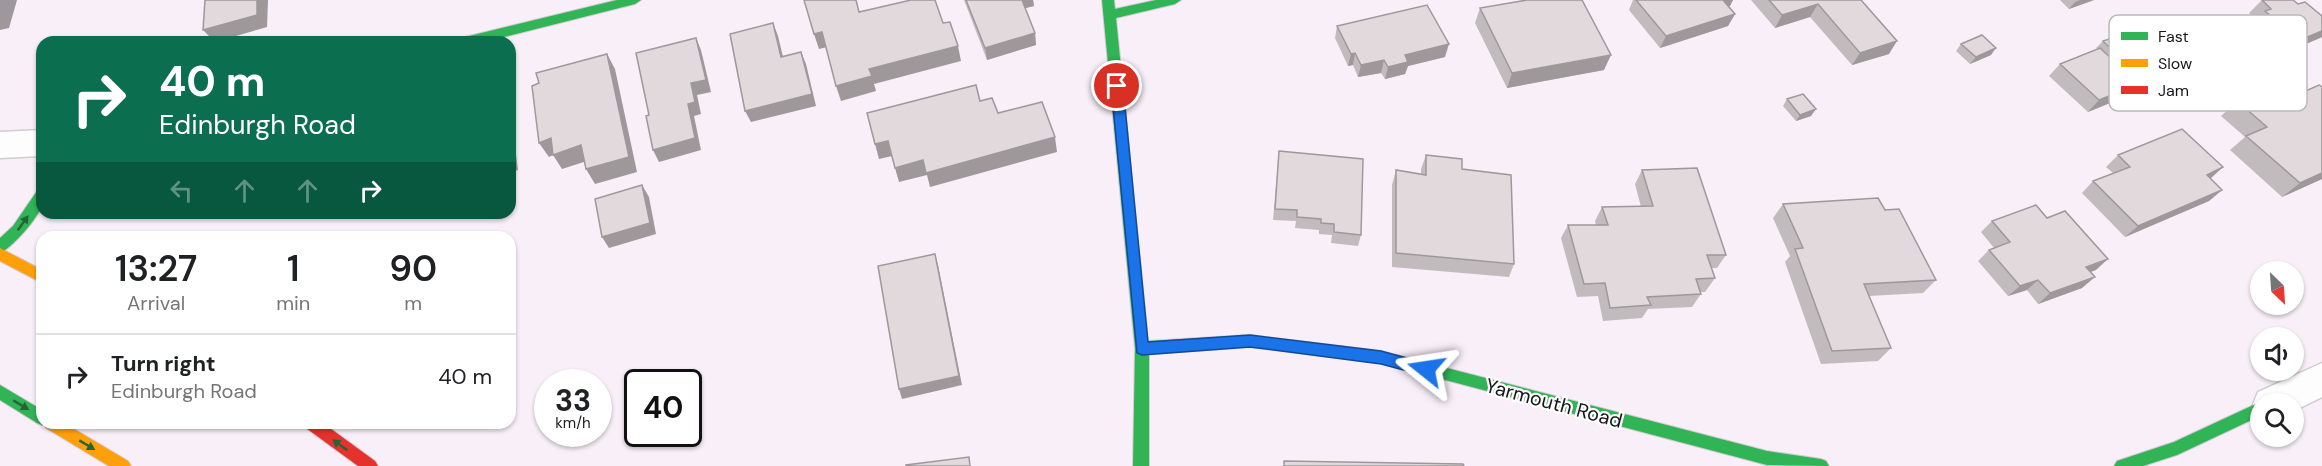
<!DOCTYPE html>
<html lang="en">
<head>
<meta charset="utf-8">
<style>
	body { margin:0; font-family:"DM Sans",sans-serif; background:#f6f6f6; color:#202124; height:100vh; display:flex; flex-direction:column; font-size:22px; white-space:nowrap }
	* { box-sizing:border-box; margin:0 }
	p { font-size:20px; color:#757577 }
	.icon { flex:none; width:33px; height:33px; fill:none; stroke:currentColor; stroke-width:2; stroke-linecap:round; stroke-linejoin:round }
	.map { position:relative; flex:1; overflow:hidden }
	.panel { position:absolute; left:36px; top:231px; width:480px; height:198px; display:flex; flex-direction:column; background:#fff; border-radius:18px; box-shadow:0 2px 4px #0004 }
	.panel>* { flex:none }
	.guide { position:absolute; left:36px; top:36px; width:480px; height:183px; border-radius:18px; box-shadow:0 2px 4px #0004; background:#0b6e4f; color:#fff; overflow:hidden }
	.needle { width:39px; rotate:155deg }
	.tools { position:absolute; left:2250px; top:261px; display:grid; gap:12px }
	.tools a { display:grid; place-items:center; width:54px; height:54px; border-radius:50%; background:#fff; box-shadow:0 2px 4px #0004; font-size:30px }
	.speed { position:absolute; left:534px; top:369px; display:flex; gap:12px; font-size:30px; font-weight:700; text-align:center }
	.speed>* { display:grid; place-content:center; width:78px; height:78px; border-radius:50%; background:#fff; box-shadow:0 2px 4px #0004; line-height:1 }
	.speed small { font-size:15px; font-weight:400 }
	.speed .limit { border:3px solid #111; border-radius:9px; background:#fff; color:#111 }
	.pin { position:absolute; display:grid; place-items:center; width:51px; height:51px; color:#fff; margin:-26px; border:3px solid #fff; border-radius:50%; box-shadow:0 2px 6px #0007 }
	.me { position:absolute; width:66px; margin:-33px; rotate:285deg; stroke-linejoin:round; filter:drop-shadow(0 0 4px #0008) }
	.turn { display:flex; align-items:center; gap:21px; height:126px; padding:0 24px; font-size:27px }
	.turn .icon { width:78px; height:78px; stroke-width:2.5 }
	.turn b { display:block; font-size:42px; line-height:51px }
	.lanes { display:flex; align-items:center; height:57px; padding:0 24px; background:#0003; justify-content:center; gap:30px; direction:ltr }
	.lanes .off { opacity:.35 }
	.eta { display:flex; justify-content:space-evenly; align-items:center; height:102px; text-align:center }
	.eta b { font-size:36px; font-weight:600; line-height:42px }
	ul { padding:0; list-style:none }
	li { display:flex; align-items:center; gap:18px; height:84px; padding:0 24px; border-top:2px solid #e0e0e0 }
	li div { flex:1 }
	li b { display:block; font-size:22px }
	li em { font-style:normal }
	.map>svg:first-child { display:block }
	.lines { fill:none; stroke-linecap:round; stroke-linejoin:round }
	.street-casing { stroke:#d2cbd2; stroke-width:3 }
	.fast-casing { stroke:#d2cbd2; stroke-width:2 }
	.slow-casing { stroke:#d2cbd2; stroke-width:2 }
	.jam-casing { stroke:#d2cbd2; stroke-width:2 }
	.street { fill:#fefdfe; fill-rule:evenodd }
	.fast { fill:#30b455; fill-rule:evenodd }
	.slow { fill:#ff9f0a; fill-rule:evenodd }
	.jam { fill:#e5322d; fill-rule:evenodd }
	.wall { fill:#c2bbbe }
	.shaded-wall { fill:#9e989b }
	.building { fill:#e2d9dd; stroke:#9e989b; stroke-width:1.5 }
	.oneway { fill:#256438 }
	.route { fill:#1a73e8; stroke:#114b97; stroke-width:1.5 }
	.labels { text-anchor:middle; stroke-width:4.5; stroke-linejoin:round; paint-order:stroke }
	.street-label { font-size:20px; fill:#1a151a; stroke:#fff }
	.key { fill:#fff; stroke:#bab9ba; stroke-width:1.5 }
	.key-label { font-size:16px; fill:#1a151a }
</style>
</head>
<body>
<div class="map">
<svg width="2322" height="466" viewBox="0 0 2322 466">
	<rect width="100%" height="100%" fill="#f8eff8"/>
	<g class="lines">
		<defs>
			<path id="street" d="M42,130V156L0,158V132Z
				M2322,363V397L2294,411V404H2260V416H2258L2253,404L2258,392Z"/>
			<path id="fast" d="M617,0H641L635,4L484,42H459L465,37Z
				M1102,0H1114L1115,9L1156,0H1181L1175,4L1116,18L1148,341L1250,335L1381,351L1767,451L1821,459L1826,461L1829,466L1767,465L1381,363L1250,347L1149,354V466H1133L1135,348Z
				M42,190C42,194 43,200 42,205C39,217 12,248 0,253V238L13,226L37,191Z
				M0,385L42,410V423H47L42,425L37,423L0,400Z
				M2260,402L2263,404H2260V416L2177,455L2143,466H2114L2117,461L2174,442Z"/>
			<path id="slow" d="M0,248L42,270V283L0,261Z
				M44,423H64L128,461L131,466H109L46,428Z"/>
			<path id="jam" d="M304,423H323L375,461L378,466H358L306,428Z"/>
		</defs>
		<!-- street casing -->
		<use href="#street" class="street-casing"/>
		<!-- fast casing -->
		<use href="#fast" class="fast-casing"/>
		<!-- slow casing -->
		<use href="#slow" class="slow-casing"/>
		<!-- jam casing -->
		<use href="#jam" class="jam-casing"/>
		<!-- street -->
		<use href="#street" class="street"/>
		<!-- fast -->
		<use href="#fast" class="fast"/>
		<!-- slow -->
		<use href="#slow" class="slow"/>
		<!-- jam -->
		<use href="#jam" class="jam"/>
	</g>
	<!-- wall -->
	<path class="wall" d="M964,0H1033L1034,6L1025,8L1035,33L1036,45L987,60Z
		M1633,0H1733L1729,7L1735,14L1728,26L1660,48L1629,10Z
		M1751,0H1861L1889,54L1852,65L1810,17L1775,28Z
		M2060,0H2094L2069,9Z
		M2262,0L2298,4L2322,16V37L2287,52L2252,23L2256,19L2249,13Z
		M1480,8L1604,70L1507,88L1475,23Z
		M1337,26L1445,57L1408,66L1405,74L1385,79L1381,73L1358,77L1353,65L1348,66L1335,38Z
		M2103,41L2127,58L2115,62L2139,84L2127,96L2088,112L2049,76L2060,64L2098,49L2096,48Z
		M1961,44L1991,55L1970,64L1956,51Z
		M2268,88L2322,179L2282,197L2230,150L2245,137L2221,116L2237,101Z
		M1787,99L1811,116L1796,121L1783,106Z
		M1279,151L1361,235L1358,246L1331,243L1332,235L1319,234V230L1295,228L1296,221L1273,220Z
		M1426,155L1462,169L1514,264L1509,277L1392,267V185L1396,170L1421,174V169Z
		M2118,155L2223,167L2210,178L2222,190L2209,201L2125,237L2082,193L2093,181L2113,173L2106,167Z
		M1642,170L1726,255L1717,268H1711L1715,278L1705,292H1700L1701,294L1692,307L1648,309L1642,318L1603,321L1598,296L1577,297L1561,238L1568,225H1596L1595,221L1602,207H1641L1635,184Z
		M1783,204L1885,210L1936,280L1923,293L1869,296L1891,348L1878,361L1821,364L1785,262L1790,256L1773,218Z
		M2047,218L2096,270L2090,272L2082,288L2038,304L2027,290L2008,296L1978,261L1989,250L1994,248L1981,232L1992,221Z"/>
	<!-- shaded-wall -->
	<path class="shaded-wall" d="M0,0H17L9,28L0,30Z
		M257,0H268L267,27L215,42L203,30Z
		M1021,0H1033L1034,6L1022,9Z
		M1722,0H1733L1730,6L1716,11Z
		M2080,0H2094L2069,9L2075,2Z
		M1818,4L1810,17L1775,28L1782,15Z
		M1735,14L1728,26L1660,48L1666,36Z
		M773,23L778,36L786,69L781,57Z
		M2322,31V37L2320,38L2287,52L2300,40Z
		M822,32L827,47L819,49L814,34Z
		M1035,33L1036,45L987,60L985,48Z
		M696,38L701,50L711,92L697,95L701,114L694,116L701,150L659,162L653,150L688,104L691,83Z
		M1897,41L1889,54L1852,65L1860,53Z
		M1449,44L1445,57L1408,66L1405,74L1385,79L1388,67L1405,55Z
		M958,46L961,61L874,84L876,91L841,101L836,86L869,69Z
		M1996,48L1991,55L1970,64L1976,57Z
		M2134,51L2127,58L2112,63L2118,56Z
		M801,52L806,64L816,106L751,122L745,111Z
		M1355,53L1353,65L1348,66L1351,54Z
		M607,54L615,69L637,172L595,184L586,169Z
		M1611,55L1604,70L1507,88L1512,73Z
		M1384,60L1381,73L1358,77L1361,65Z
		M2139,84L2127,96L2088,112L2099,100Z
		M1816,109L1811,116L1796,121L1800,115Z
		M510,112L511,114L518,170L510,173Z
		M1055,137L1057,152L930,187L927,175L899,182L895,168L923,160Z
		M551,138L581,145L590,160L562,169L553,155L549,157L539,143Z
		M888,141L892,156L879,159L875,144Z
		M2223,167L2210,179L2207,175Z
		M2322,173V179L2282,197L2300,183Z
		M642,185L649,197L656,234L609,248L602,237Z
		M2222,190L2209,201L2125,237L2138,226Z
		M935,254L938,265L962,385L902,399L899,389Z
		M2108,259L2096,270L2074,278L2086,267Z
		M2095,277L2082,288L2038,304L2050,293Z
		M2038,280L2027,290L2008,296L2020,286Z"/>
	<!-- building -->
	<path class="building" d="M205,0H257V15L203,30Z
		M804,0H856L859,12L911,0H935L943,23L950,22L958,46L869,69L872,76L836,86L822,32L814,34Z
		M966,0H1022L1035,33L985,48Z
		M1527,0H1582L1611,55L1512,73L1480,8Z
		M1636,0H1723L1735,14L1666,36Z
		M1769,0H1861L1897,41L1860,53L1818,4L1782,15Z
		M2263,0H2293L2298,4L2305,2L2322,16V31L2300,40L2265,11L2271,9L2262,0Z
		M1427,5L1449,44L1405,55L1408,62L1388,67L1384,60L1361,65L1355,53L1351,54L1337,26Z
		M773,23L781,57L801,52L812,94L745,111L730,34Z
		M1982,35L1996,48L1976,57L1961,44Z
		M2118,36L2134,51L2118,56L2103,41Z
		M696,38L706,80L691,83L695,102L688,104L695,138L653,150L646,116L649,115L636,53Z
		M2100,48L2139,84L2099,100L2060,64Z
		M607,54L629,157L586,169L581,145L553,155L551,138L539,143L532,86L539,83L536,73Z
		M976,85L980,101L992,98L998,113L1042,102L1055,137L926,173L923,160L895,168L888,141L875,144L867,113Z
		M2319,85L2322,87V173L2300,183L2246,136L2267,127L2237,101L2268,88L2283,101Z
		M1803,94L1816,109L1800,115L1787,99Z
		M2182,129L2223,167L2207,175L2222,190L2138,226L2093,181L2130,167L2118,155Z
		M1279,151L1363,159L1361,235L1334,232V224L1321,223V219L1297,217V210L1275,209Z
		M1426,155L1462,159V169L1511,175L1514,264L1396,253V170L1426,175Z
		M1697,168L1726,255H1707L1715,278L1696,279L1701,294L1647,297L1651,305L1610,308L1605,283L1584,284L1568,225H1608L1602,207L1653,206L1642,170Z
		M642,185L650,223L602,237L595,199Z
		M1878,198L1885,210L1899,209L1936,280L1864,284L1891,348L1832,351L1795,249L1803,248L1783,204Z
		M2036,205L2047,218L2065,211L2108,259L2086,267L2095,277L2050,293L2038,280L2020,286L1989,250L2010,242L1992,221Z
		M935,254L959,376L899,389L878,266Z
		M969,457L970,466H906V465Z
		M1284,461L1463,464L1464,466H1284Z"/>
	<!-- one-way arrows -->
	<defs><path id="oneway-solid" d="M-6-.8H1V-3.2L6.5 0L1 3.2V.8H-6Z" transform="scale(1.5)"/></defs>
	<g class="oneway">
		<use href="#oneway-solid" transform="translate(23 223) rotate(-54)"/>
		<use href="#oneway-solid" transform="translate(21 405) rotate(31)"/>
		<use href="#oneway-solid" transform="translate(87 445) rotate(31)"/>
		<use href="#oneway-solid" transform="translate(340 445) rotate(-144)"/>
	</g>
	<!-- route -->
	<path class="route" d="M1117,81L1123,86L1148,342L1250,335L1381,351L1432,365L1434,369L1432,374L1426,376L1381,364L1250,347L1142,355L1137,353L1111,86Z"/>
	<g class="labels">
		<!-- street labels -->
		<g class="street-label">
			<text transform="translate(1554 403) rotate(15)" y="7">Yarmouth Road</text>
		</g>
	</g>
	<!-- legend -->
	<rect x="2109" y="15" width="198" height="96" rx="9" class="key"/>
	<rect x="2121" y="32" width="27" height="8" fill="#30b455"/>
	<rect x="2121" y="59" width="27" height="8" fill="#ff9f0a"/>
	<rect x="2121" y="86" width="27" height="8" fill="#e5322d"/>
	<g class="key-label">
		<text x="2158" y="42">Fast</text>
		<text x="2158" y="69">Slow</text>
		<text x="2158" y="96">Jam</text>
	</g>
</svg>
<div class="tools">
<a><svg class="needle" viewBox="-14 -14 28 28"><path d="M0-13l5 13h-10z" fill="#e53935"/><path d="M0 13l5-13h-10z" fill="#757577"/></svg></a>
<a><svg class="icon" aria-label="sound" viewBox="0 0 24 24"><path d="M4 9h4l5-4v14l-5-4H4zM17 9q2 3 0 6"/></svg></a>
<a><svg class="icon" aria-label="search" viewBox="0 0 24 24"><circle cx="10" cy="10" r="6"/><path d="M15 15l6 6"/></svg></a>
</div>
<div class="speed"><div>33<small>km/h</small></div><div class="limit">40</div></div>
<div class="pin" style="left:1117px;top:86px;background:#d93025"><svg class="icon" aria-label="arrive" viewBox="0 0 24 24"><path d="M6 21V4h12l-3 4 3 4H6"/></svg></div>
<svg class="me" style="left:1426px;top:369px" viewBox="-20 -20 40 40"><path d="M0-17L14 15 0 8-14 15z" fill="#1a73e8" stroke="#fff" stroke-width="4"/></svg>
<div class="guide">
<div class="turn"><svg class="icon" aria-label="right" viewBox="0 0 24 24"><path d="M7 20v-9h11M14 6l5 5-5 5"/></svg><div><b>40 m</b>Edinburgh Road</div></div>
<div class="lanes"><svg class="icon off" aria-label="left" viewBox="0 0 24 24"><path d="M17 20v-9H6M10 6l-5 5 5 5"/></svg><svg class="icon off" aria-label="ahead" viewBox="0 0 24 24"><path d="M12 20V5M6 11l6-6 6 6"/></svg><svg class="icon off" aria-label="ahead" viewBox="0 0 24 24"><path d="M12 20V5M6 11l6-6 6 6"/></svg><svg class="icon" aria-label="right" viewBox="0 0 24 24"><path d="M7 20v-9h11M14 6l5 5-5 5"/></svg></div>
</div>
<section class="panel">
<div class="eta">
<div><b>13:27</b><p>Arrival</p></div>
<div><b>1</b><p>min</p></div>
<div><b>90</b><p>m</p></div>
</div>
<ul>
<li><svg class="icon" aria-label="right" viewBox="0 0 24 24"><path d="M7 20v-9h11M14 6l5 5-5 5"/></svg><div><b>Turn right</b><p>Edinburgh Road</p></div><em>40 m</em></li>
</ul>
</section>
</div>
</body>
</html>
